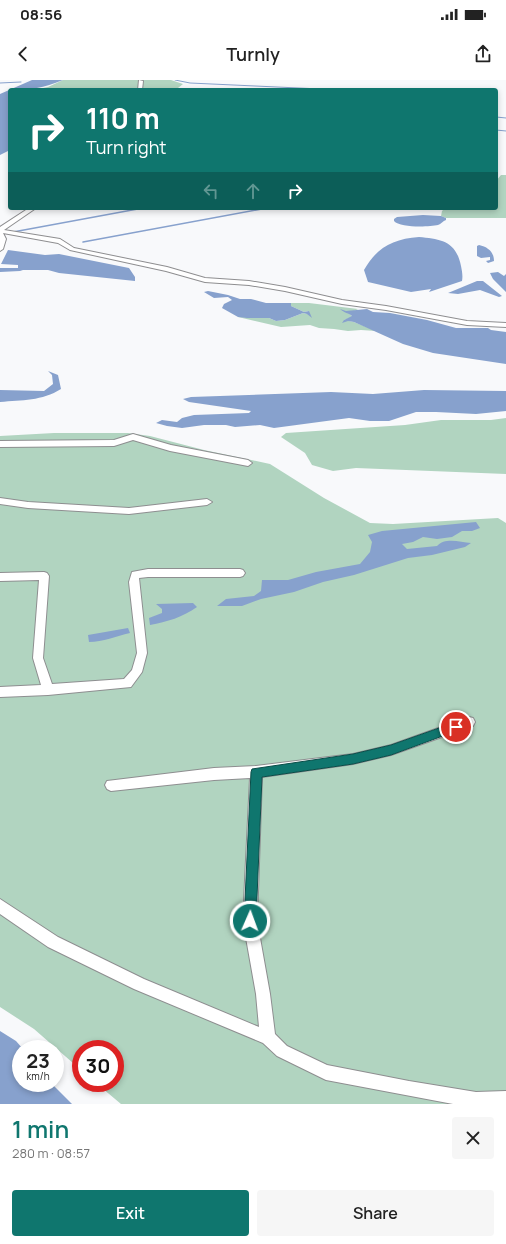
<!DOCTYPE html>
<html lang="en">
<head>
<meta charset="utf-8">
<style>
	body { margin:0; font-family:Manrope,sans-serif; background:#f6f6f6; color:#222; height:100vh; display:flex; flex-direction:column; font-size:15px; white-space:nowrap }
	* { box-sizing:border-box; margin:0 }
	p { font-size:13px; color:#767676 }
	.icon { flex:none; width:22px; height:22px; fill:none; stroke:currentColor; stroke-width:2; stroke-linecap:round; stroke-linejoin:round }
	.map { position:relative; height:1024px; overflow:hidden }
	.panel { display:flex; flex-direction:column; background:#fff; flex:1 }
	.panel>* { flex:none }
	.top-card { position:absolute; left:8px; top:8px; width:490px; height:122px; border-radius:4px; box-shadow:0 2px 6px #0003; background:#0f766e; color:#fff; overflow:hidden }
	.speed { position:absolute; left:12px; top:960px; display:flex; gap:8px; font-size:20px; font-weight:700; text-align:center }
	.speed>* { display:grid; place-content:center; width:52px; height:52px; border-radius:50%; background:#fff; box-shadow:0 2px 6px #0003; line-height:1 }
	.speed small { font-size:10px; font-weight:400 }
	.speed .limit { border:6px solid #d22; background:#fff; color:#111 }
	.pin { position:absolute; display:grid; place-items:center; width:34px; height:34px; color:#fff; margin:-17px; border:2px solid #fff; border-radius:50%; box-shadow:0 1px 4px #0007 }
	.me { position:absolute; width:44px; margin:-22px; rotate:2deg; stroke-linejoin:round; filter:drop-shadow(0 0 3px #0008) }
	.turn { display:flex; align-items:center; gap:14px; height:84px; padding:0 12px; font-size:18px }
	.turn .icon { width:52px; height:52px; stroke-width:2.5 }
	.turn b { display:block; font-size:28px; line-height:34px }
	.lanes { display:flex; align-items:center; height:38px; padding:0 12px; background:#0003; justify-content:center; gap:20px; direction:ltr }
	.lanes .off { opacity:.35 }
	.round { display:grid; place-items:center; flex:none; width:42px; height:42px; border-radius:4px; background:#f6f6f6 }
	.headline { display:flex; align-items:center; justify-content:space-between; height:68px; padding:0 12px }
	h1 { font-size:24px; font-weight:600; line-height:30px; color:#0f766e }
	.button { display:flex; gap:8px; margin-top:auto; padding:8px 12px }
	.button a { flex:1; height:46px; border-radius:4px; background:#0f766e; color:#fff; font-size:16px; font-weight:600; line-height:46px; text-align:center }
	.button a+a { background:#f6f6f6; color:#222 }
	.status { display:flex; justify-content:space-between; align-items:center; height:28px; padding:0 20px; background:#fff; direction:ltr }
	.status svg { height:11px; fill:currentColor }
	header { display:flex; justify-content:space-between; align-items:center; height:52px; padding:0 12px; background:#fff; font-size:18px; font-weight:600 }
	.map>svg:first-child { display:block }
	.green { fill:#b1d4c0 }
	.water { fill:#87a1cd }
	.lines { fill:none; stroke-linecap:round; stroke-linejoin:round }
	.stream-far1 { stroke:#87a1cd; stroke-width:1 }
	.stream { stroke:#87a1cd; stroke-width:1.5 }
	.minor-casing { stroke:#8e8e90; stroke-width:2 }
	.minor { fill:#fff; fill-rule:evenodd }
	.route { fill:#0f766e; stroke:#0a4d48 }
</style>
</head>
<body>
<div class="status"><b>08:56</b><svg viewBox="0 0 49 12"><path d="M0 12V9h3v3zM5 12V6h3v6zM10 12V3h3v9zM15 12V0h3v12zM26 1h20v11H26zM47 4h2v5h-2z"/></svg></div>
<header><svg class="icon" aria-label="back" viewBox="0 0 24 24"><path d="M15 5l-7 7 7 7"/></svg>Turnly<svg class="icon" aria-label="share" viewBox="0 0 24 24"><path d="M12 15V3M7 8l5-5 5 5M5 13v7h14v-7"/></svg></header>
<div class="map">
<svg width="506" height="1024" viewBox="0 0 506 1024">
	<rect width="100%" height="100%" fill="#f8f9fb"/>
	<!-- green -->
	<path class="green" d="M63,0H171L183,4L178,8L188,10H34L48,7Z
		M501,95H506V138H446L441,136L442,131L445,128H496V101Z
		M291,223H309L358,229L354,231H346L353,237L344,240L354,242L376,251L361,250L348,251L334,249L319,248L310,245L281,247L238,237L269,238L276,241L285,240L303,233L307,234L309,231L304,232L291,226Z
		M506,338V394L356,388L333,391L312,385L305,373L281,357L286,353L405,345L441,340H491Z
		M54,353H128L150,356L204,370L270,384L324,418L370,443L393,444L498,438L506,443V1024H121L96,1003H115V969H81V990L34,949L0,927V356Z"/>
	<!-- water -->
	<path class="water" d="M32,0H63C43,8 31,10 10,10V70L0,75V14Z
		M423,135L441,136L446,138V140C443,141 441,144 438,145C429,147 400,148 394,141V139L397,137Z
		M419,157C441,159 456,161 461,186C462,191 463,196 462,201L429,212L431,209L411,212L368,202L364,190C377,167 393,159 419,157Z
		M479,165C488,167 494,172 494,181L488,183L486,181L490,180V177L481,178L477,176V166Z
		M8,170L45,175L59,174L129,188L135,197V201L59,193L48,190H23L20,191L0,192V188H18V185L1,184Z
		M498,192L504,196L506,194V212L493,199L490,193Z
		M477,201H483L502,216L499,217L480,210L458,214L448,213Z
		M208,211L228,215L240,219H251L266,223H291V226L304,232L309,231L312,238L307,234L303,233L285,240L276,241L269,238H247L238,237L222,228L224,224L232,220L228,217L214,218L204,212Z
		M340,229L346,231L367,229L373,232L390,233L427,240L456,248H488L491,250L506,252V284L433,273L403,264L354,242L348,241L342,243L344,240L352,236C349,233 344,233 340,229Z
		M48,291L58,295L61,309C42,321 22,320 0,322V310L44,311L53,304L52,295Z
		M424,310L506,311V331L476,334L436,332H416L389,341H370L349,338L274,348L260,345L235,347L226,345H204L182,348L167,346L156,343L162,340L177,342L182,338L194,335L249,333L251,331L189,322L183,319L191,317L331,312L373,314Z
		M476,442L480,448L472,451H462L452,457L437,459L423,457L413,462L402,464L407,469L437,466C445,457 460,462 471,463L465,467L432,475L408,478L354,495L323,502L294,512L261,519L242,526H217L226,519L254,516L261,511L262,500H288L316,492L360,484L370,472L372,462L368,455L382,451Z
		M193,523L197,527C183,537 167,542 150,545L149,538L162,533V529L156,524Z
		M128,548L130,553C116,556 103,562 89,562L88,555Z
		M0,951L16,961L23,969H21V1003H51L72,1024H0Z"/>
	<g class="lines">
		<!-- stream-far1 -->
		<path class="stream-far1" d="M175,0L190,3L342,10
			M0,3L21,2
			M496,37L506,38
			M496,50L506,51"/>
		<!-- stream -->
		<path class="stream" d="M13,152L143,128
			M83,162L267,128"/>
		<defs>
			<path id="minor" d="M139,0L143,1L142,10H138Z
				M29,128H36L4,150L60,159L74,168L167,187L205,198L249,201L285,207L342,220L386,226L467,241L506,243V247L467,245L386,230L342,224L285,211L249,205L205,202L166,191L70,170L58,163L3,153L6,159L3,169L0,171V147Z
				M133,354L171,365L248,380L252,383L248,386L170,371L133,360L114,366L0,367V361L114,360Z
				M0,418L28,422L129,428L207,419L212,422L207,425L129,434L28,428L0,424Z
				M148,489H240L243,490L245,493L243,496L240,497H148L139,498L147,573L142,592L131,607L48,615L0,617V607L41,605L33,578L39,500L0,501V493L44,492L47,493L49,496L43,578L52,604L124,599L132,590L137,573L129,502L132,492Z
				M469,637L473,638L475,642L473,646L391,675L353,684L262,697L257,841L270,914L275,954L287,966L327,985L409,1001L476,1012L506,1011V1024H453L326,1000L277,976L263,963L134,909L48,867L0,834V819L58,857L144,899L259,947L256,914L243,841L250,698L214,700L111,711L107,709L105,705L107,701L214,688L256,686L353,674L391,665Z"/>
		</defs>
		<!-- minor casing -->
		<use href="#minor" class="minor-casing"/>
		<!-- minor -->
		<use href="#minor" class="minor"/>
	</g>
	<!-- route -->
	<path class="route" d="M456,642L459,643L461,647L459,650L391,675L353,684L262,697L256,841L254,845L250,847L246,845L244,841L251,692L252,689L353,674L391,665Z"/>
</svg>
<div class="speed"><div>23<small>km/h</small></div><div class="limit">30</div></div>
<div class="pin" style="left:456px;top:647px;background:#d93025"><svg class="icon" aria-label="arrive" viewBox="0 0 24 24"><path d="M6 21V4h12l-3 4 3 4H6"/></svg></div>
<svg class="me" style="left:250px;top:841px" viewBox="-20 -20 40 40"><circle r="17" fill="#0f766e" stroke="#fff" stroke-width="3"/><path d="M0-11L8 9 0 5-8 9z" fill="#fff"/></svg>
<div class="top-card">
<div class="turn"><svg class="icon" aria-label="right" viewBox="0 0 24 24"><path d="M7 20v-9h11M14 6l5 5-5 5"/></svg><div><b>110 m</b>Turn right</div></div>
<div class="lanes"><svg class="icon off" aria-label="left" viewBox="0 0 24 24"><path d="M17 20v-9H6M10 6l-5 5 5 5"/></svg><svg class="icon off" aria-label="ahead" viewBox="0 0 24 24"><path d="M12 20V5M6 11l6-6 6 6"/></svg><svg class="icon" aria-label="right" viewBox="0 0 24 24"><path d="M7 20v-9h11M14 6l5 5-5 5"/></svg></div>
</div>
</div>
<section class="panel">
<div class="headline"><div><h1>1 min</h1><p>280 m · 08:57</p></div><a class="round"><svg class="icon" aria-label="close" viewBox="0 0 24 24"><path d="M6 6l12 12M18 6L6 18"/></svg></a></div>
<div class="button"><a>Exit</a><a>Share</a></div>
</section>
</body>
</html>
